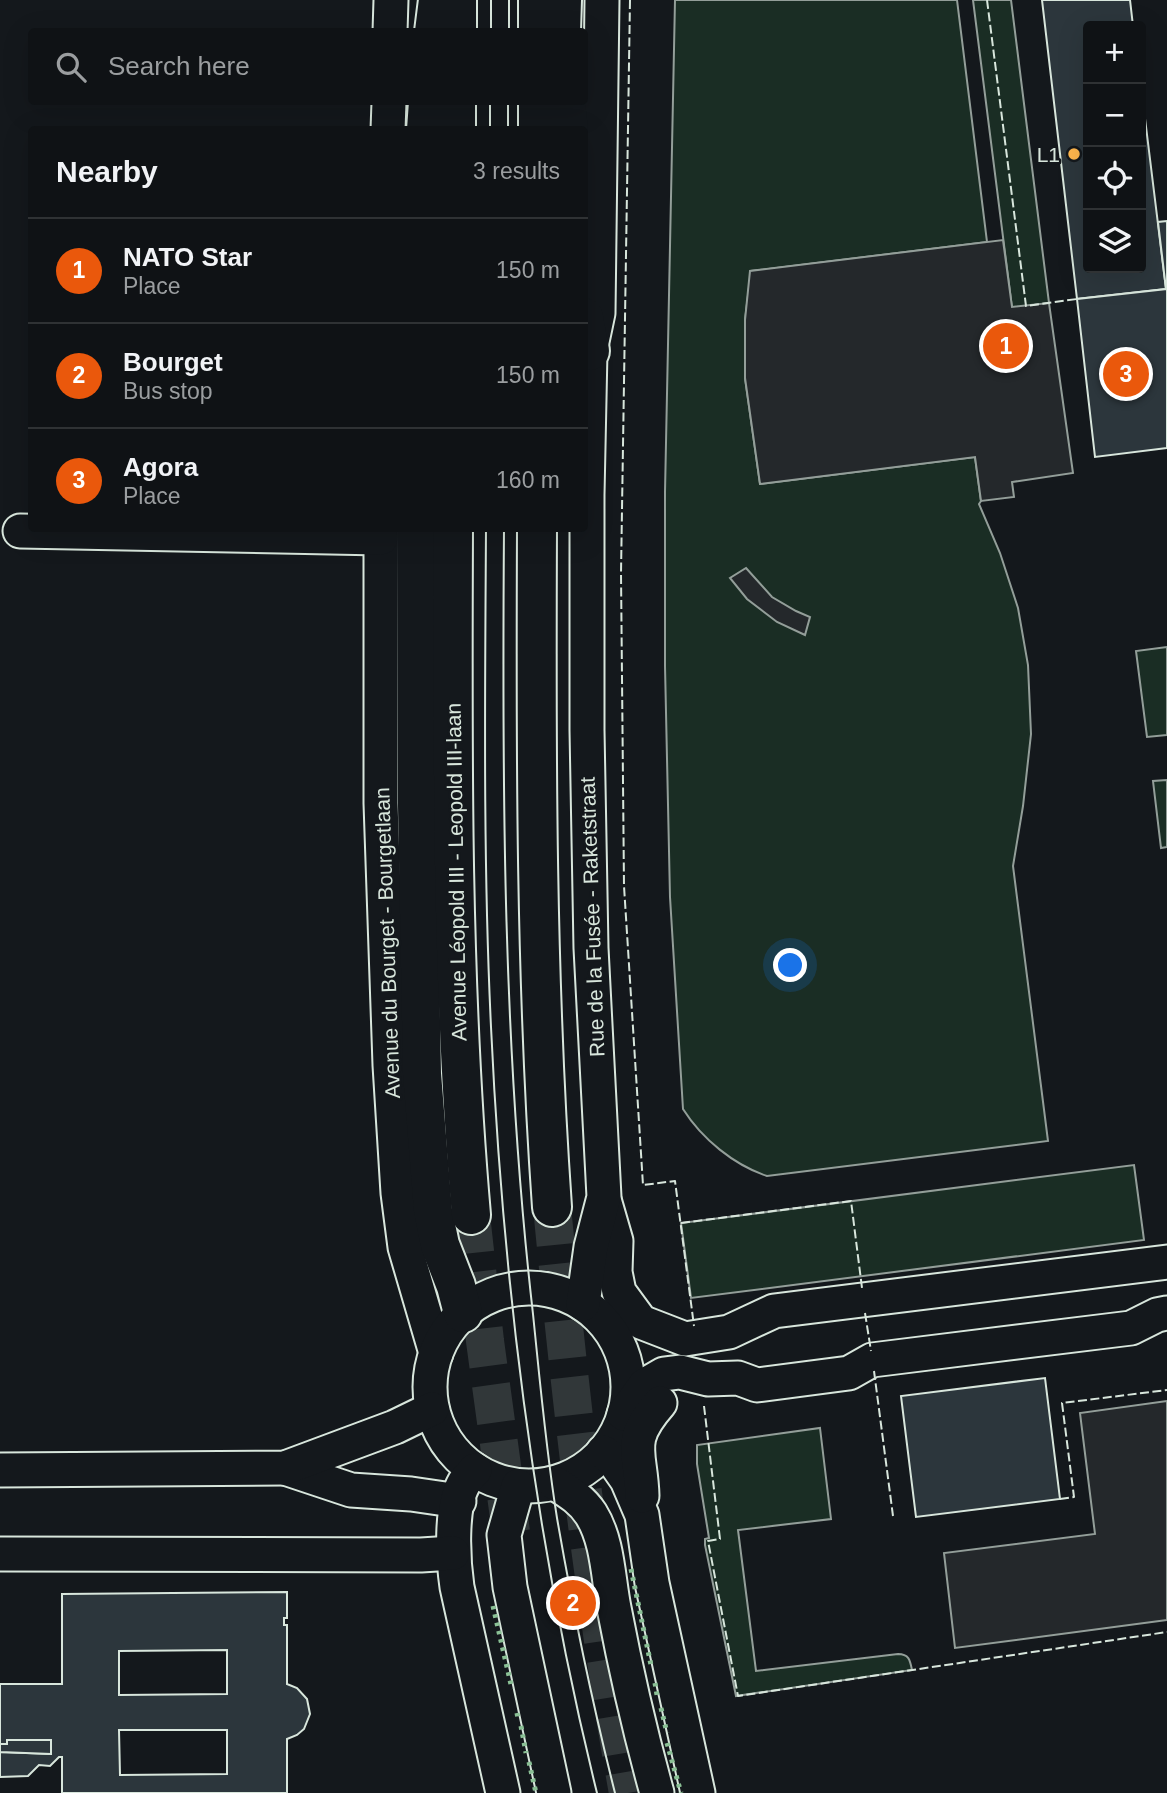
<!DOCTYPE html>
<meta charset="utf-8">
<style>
body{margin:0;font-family:Arial,sans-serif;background:#181b1e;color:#f1f3f6}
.controls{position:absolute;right:21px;top:21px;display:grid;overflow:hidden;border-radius:7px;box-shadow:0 7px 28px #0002}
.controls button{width:63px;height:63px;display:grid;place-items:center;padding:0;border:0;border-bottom:2px solid #2f3234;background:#0f1215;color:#f1f3f6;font:35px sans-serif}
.you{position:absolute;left:791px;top:966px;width:24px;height:24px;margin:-18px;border:5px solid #fff;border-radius:50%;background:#1a73e8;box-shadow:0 0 0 10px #1a73e833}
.badge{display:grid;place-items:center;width:46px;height:46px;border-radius:50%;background:#ea580c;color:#fff;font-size:23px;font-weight:700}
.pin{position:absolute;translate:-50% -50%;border:4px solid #fff;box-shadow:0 2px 7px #0006}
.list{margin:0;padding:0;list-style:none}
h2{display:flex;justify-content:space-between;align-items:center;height:91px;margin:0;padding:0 28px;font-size:30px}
h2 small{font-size:23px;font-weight:400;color:#9b9ea0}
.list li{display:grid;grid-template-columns:46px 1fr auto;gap:21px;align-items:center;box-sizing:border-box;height:105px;padding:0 28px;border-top:2px solid #2f3234}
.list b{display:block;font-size:26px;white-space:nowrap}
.list p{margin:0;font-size:23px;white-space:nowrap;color:#9b9ea0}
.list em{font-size:23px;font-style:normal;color:#9b9ea0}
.icon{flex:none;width:38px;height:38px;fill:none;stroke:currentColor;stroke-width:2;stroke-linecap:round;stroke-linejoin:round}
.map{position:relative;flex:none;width:1167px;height:1793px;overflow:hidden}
.search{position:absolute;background:#0f1215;box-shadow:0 7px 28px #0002;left:28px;top:28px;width:560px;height:77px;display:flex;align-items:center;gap:18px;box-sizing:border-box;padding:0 24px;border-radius:7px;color:#9b9ea0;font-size:26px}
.panel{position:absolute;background:#0f1215;box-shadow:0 7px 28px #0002;left:28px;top:126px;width:560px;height:406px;border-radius:7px}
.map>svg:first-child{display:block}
</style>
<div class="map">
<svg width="1167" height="1793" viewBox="0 0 1167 1793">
<rect width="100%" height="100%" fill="#14181c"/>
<g fill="#1a2d24" stroke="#939e99" stroke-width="2">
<path d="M 675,0 L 957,0 L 987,242 L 751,271 L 745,320 L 745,378 L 760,484 L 975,457 L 981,501 L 979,504 L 1000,553 L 1018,608 L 1028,665 L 1031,734 L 1023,806 L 1013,866 L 1048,1141 L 767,1176 C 734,1165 702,1139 683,1109 L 670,897 L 665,666 L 665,492 Z"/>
<path d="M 973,0 L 1011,0 L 1049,303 L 1012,308 Z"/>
<path d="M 1167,647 L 1167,735 L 1147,737 L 1136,651 Z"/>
<path d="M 1167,780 L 1167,847 L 1161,848 L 1153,781 Z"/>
<path d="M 1134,1165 L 1144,1240 L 691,1298 L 681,1223 Z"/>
<path d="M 820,1428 L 831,1519 L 738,1530 L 756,1671 L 898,1654 C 909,1654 910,1660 912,1670 L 736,1696 L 705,1545 L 705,1539 L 709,1538 L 697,1464 L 697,1445 Z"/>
</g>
<g fill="#24282b" stroke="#939e99" stroke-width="2">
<path d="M 1003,240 L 1012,307 L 1049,303 L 1073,473 L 1012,482 L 1014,497 L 981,501 L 975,457 L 760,484 L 745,378 L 745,320 L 750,271 Z"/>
<path d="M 746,568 L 772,597 L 796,611 L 810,617 L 805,635 L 777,622 L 747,599 L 730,578 Z"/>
<path d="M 1167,1401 L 1167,1620 L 955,1648 L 944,1553 L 1095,1534 L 1080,1413 Z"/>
</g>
<g fill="#2c363c" stroke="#d8e6dc" stroke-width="2" fill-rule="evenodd">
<path d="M 1042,0 L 1130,0 L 1133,26 L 1088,26 L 1088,268 L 1141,268 L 1141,86 L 1166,289 L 1077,299 Z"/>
<path d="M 1167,221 L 1167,448 L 1095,457 L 1077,299 L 1166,289 L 1158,222 Z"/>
<path d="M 1045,1378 L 1060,1499 L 916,1517 L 901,1396 Z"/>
<path d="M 287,1592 L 287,1618 L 284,1618 L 284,1625 L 287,1625 L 287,1684 L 297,1688 L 307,1699 L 310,1714 L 304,1729 L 297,1735 L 287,1739 L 287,1793 L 62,1793 L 62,1757 L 59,1757 L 50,1766 L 39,1765 L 28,1776 L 0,1777 L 0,1752 L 51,1754 L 51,1740 L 7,1740 L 7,1744 L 0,1744 L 0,1684 L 62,1684 L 62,1594 ZM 227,1650 L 227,1694 L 119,1695 L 119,1651 ZM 119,1730 L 227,1730 L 227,1774 L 120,1775 Z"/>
<path d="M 7,1740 L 51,1740 L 51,1754 L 0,1752 L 0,1744 L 7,1744 Z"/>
</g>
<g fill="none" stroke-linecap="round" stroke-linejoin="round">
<g stroke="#313739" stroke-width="38" stroke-dasharray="38 19" stroke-linecap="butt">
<path d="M 552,1207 C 571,1403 593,1599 628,1793"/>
<path d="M 471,1215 L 485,1341 L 511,1532"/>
</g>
<defs>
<g id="minor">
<path d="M 390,32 L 391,0"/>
<path d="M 388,130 L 389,102"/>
<path d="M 381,528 L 381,803 L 390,1065 L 398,1193 L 405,1247 L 436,1353"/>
<path d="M 20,531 L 381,538"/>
<path d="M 605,1203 L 616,1241 L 615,1272 L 619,1292 L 641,1322 L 685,1339 L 729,1332 L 774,1311 L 1167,1262"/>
<circle cx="529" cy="1387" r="99"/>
<path d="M 583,1304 L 591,1247 L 604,1197 L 591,948 L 587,730 L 587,495 L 590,351 L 598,313 L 602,0"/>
<path d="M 624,1414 L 645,1385 L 664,1374 L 680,1372 L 708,1379 L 738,1378 L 757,1385 L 849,1373 L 872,1360 L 1131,1328 L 1157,1315 L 1167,1313"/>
<path d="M 603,1452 L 613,1460 L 627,1480 L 642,1515 L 652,1583 L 698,1793"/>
<path d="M 285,1468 L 351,1490 L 411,1494 L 459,1501"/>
<path d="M 0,1470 L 285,1468 L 395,1427 L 432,1409"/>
<path d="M 475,1470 C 472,1474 467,1478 464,1483 C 450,1507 453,1559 457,1587 L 503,1793"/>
<path d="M 555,1483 C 569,1492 582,1500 591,1514 C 608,1541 608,1578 614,1608 C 626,1671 640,1732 657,1793"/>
<path d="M 518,1486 L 504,1535 L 510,1587 L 554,1793"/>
<path d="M 642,1496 C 641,1451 625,1443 660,1403"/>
<path d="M 0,1554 L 421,1555 L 453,1553"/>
</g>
<g id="major">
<path d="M 434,32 L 438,0"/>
<path d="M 561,32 L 562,0"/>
<path d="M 566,102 L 569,130"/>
<path d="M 426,130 L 428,102"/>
<path d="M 584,317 L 590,351"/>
<path d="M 416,528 L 417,806 L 422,1074 L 433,1211 L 440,1245 L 456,1286 L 463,1313"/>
</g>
<g id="highway">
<path d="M 457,32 L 457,0"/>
<path d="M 538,32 L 538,0"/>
<path d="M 456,130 L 456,102"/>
<path d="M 538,130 L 538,102"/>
<path d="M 453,528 C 452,758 451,987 471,1215"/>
<path d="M 537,528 C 536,755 536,981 552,1207"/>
</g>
</defs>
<use href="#minor" stroke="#d8e6dc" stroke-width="37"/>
<use href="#major" stroke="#d8e6dc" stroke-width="42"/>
<use href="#highway" stroke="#d8e6dc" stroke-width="42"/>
<use href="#minor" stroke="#14181c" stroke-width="33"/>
<use href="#major" stroke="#14181c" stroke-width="38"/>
<use href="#highway" stroke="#14181c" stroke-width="38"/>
<g stroke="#d8e6dc" stroke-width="2">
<path d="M 491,32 L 491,0"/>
<path d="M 509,32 L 509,0"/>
<path d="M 490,130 L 490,102"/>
<path d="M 508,130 L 508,102"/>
<path d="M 486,528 C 485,695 483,861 491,1027 C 503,1285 535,1543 597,1793"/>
<path d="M 504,528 C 502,791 503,1053 533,1314 C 540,1382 546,1450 557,1518 C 573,1610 592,1702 615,1793"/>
</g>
<g stroke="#8ac095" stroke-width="5" stroke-dasharray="3.5 5" stroke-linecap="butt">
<path d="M 631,1569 L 651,1665"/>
<path d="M 493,1606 L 512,1689"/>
<path d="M 655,1683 L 657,1695"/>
<path d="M 661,1708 L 667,1733"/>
<path d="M 517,1713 L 518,1719"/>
<path d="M 521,1726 L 526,1753"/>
<path d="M 667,1743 L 681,1793"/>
<path d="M 529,1762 L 536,1793"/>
</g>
<g stroke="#d8e6dc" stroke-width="2" stroke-dasharray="9 3.5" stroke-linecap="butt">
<path d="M 630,0 L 621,573 L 624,886 L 643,1185 L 675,1181 L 694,1326"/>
<path d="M 987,0 L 1026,306 L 1077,299"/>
<path d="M 681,1223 L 851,1201 L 862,1288"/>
<path d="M 865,1313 L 871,1351"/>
<path d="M 874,1371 L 893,1516"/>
<path d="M 704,1406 L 720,1539 L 708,1541 L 738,1696 L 1167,1632"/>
<path d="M 1060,1499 L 1074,1497 L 1062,1403 L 1167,1390"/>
</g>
</g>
<circle fill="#ffb74d" stroke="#14181c" stroke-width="2.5" cx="1074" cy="154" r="7"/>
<g text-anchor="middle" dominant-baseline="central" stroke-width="5" stroke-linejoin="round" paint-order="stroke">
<g font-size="21" fill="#d8e6dc" stroke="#14181c" text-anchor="end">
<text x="1060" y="154">L1</text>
</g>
<g font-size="21" fill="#d8e6dc" stroke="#14181c">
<text transform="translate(456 872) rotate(-91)">Avenue Léopold III - Leopold III-laan</text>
<text transform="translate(592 917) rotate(-92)">Rue de la Fusée - Raketstraat</text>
<text transform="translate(387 943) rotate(-92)">Avenue du Bourget - Bourgetlaan</text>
</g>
</g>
</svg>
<div class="controls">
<button>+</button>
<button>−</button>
<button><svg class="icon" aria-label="locate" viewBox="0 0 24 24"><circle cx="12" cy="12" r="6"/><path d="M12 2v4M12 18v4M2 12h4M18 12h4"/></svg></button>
<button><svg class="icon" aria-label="layers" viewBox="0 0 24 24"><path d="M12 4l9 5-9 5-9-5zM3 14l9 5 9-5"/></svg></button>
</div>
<div class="you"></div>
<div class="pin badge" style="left:1006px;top:346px">1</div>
<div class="pin badge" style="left:573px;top:1603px">2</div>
<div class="pin badge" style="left:1126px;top:374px">3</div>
<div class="search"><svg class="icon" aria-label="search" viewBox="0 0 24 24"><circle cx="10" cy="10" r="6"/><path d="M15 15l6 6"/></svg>Search here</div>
<section class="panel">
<h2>Nearby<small>3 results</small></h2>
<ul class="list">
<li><span class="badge">1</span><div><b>NATO Star</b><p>Place</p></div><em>150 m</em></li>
<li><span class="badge">2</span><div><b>Bourget</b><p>Bus stop</p></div><em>150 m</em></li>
<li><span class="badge">3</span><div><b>Agora</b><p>Place</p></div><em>160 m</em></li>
</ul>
</section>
</div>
